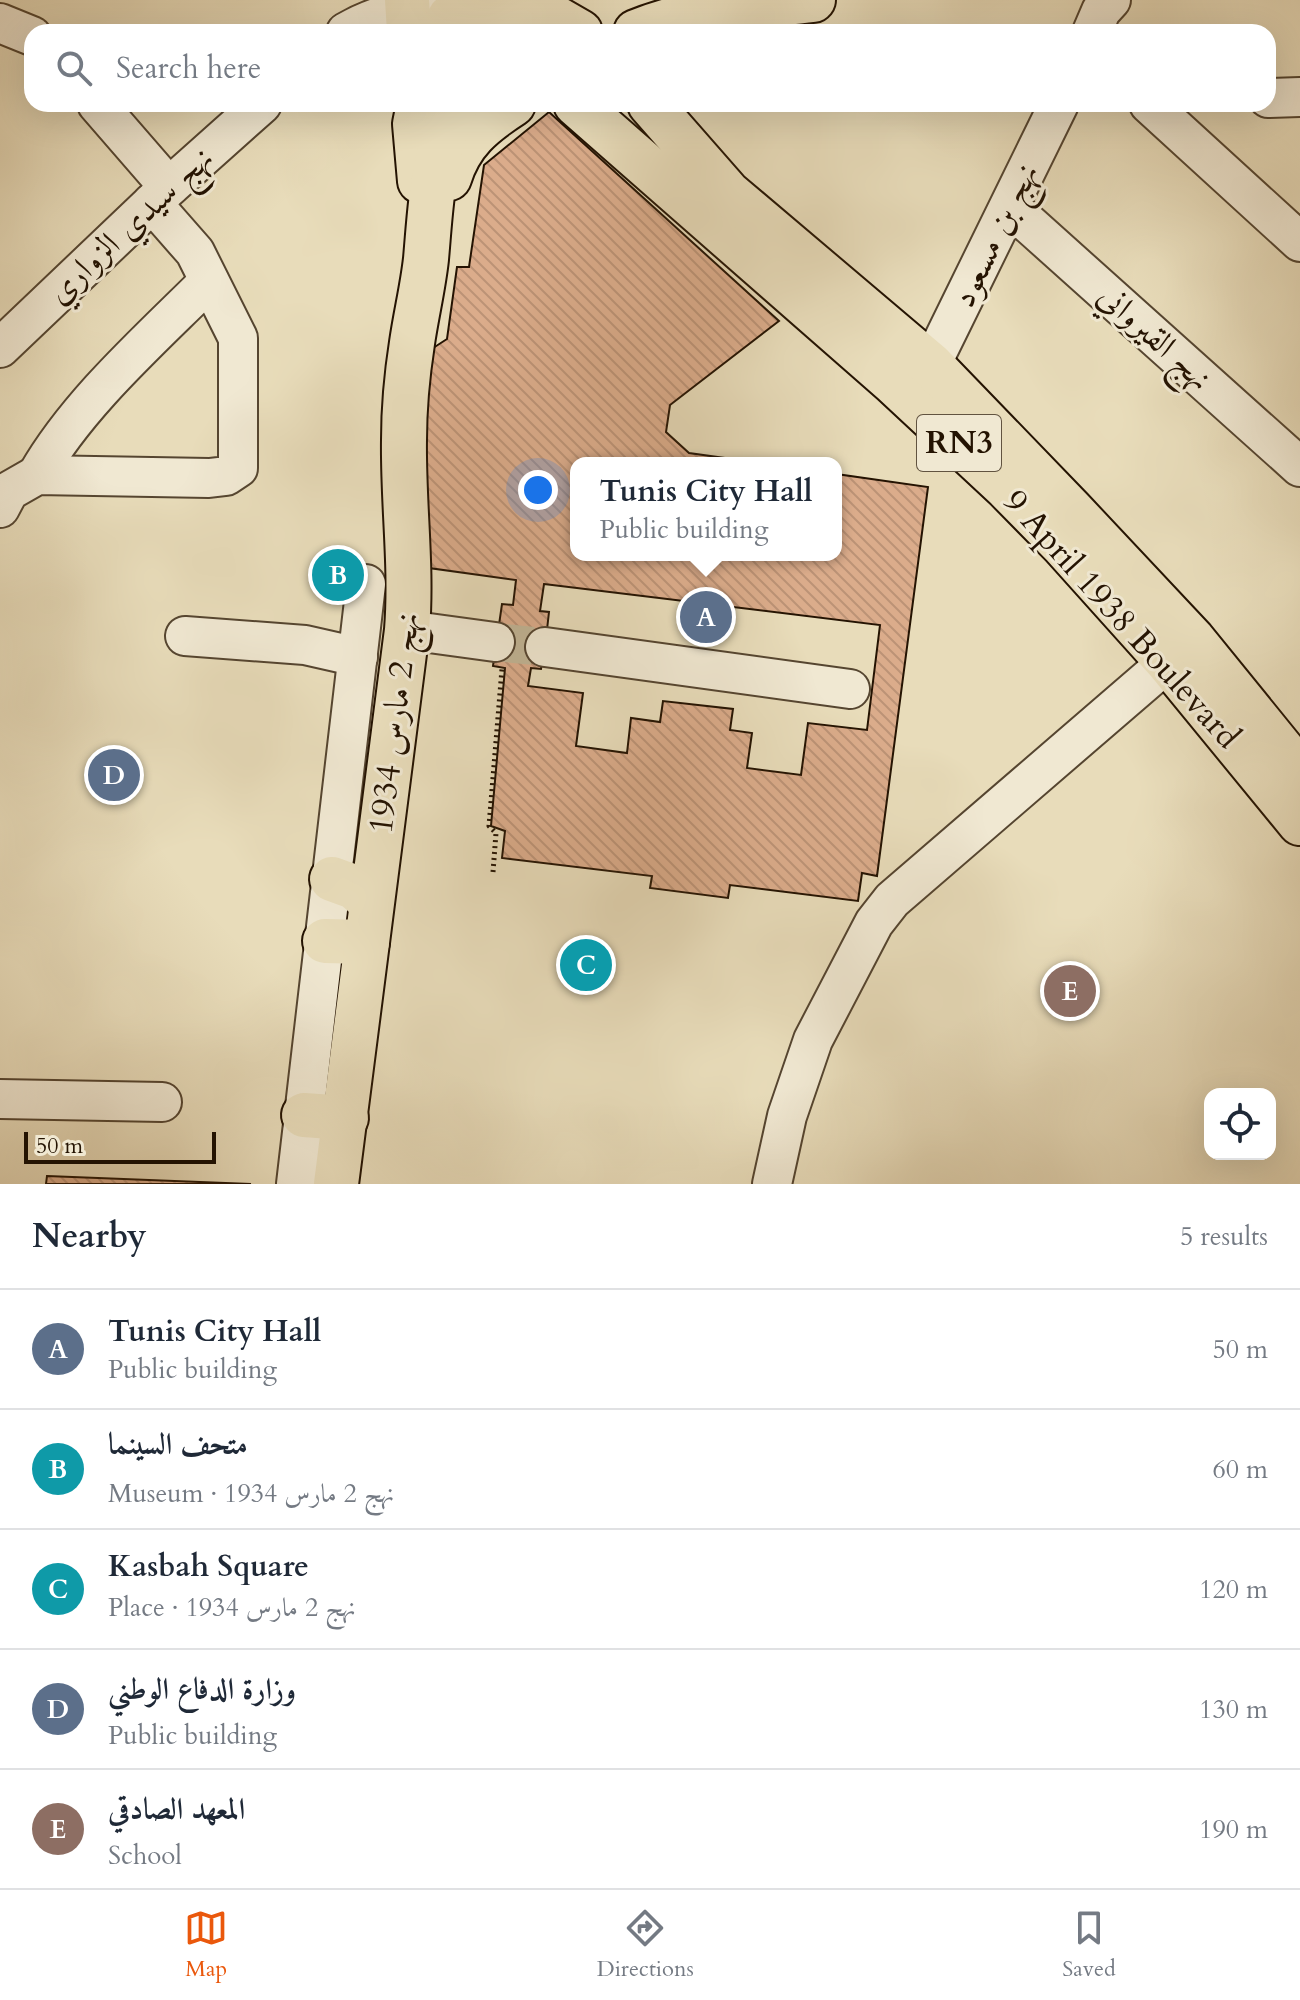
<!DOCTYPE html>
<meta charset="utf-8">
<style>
body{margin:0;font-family:Cardo,Amiri,serif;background:#f2f2f3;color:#1f2937}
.controls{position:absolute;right:24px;bottom:24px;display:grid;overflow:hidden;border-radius:16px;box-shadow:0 8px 32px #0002}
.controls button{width:72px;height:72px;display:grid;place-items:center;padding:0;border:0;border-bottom:2px solid #e0e1e3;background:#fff;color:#1f2937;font:40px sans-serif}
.scale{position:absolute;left:24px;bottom:20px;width:192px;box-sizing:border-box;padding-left:8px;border:4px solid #241302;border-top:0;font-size:22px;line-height:28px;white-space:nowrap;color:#241302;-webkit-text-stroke:6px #f0e8d2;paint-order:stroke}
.you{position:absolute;left:538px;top:490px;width:28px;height:28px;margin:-20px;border:6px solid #fff;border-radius:50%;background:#1a73e8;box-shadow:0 0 0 12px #1a73e833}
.badge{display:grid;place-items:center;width:52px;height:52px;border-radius:50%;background:#ea580c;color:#fff;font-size:26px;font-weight:700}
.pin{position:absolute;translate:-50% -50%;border:4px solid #fff;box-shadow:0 2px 8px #0006}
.popup{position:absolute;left:570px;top:457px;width:272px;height:104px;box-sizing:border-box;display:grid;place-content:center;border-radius:16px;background:#fff;filter:drop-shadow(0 2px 6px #0005);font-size:26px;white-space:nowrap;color:#747a83}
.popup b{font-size:30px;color:#1f2937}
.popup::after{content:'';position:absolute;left:50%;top:100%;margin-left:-16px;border:16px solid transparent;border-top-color:#fff}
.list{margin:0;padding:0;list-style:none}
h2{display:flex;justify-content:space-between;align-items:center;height:104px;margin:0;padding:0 32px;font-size:34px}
h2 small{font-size:26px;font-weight:400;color:#747a83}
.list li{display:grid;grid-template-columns:52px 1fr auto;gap:24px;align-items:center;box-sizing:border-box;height:120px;padding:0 32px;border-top:2px solid #e0e1e3}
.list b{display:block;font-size:30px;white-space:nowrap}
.list p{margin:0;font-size:26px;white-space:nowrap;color:#747a83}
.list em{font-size:26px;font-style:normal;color:#747a83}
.icon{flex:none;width:44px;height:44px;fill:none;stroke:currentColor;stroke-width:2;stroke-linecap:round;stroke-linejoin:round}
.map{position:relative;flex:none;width:1300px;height:1184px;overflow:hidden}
.search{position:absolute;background:#fff;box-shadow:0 8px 32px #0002;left:24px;right:24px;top:24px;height:88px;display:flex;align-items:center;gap:20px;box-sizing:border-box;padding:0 28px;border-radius:24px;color:#747a83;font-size:30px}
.sheet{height:704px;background:#fff}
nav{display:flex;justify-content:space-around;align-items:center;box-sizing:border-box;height:112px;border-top:2px solid #e0e1e3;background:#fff;font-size:22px;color:#747a83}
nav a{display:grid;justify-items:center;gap:4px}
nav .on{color:#ea580c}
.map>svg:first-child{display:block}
</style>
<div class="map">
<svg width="1300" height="1184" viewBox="0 0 1300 1184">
<defs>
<pattern id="building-back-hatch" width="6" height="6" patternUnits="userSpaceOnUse" patternTransform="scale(2)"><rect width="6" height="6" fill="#dbac8b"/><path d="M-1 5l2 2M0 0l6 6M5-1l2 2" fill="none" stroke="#bc9376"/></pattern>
</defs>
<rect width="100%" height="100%" fill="#e8dcba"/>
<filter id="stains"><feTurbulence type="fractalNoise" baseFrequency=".0025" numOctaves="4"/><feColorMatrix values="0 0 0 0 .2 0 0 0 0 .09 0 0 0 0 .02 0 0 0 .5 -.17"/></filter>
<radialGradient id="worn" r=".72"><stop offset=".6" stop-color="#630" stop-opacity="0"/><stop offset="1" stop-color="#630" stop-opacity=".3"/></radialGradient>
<g fill="url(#building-back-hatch)" stroke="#241302" stroke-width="2" fill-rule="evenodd">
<path d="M 549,112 L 779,321 L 670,405 L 666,432 L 689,453 L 761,463 L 576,463 L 576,555 L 836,555 L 836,474 L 928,487 L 877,876 L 862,873 L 858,901 L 730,885 L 728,898 L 650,888 L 652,876 L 502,858 L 505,831 L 491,826 L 505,668 L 493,666 L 502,604 L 513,605 L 516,580 L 422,567 L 416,477 L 430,350 L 447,339 L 457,267 L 469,267 L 484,165 ZM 544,584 L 880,625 L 867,730 L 808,723 L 801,775 L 747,768 L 752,733 L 730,730 L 733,709 L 663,701 L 660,722 L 631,718 L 627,753 L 576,746 L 583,693 L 528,686 L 531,668 L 541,669 L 545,647 L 549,612 L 540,611 Z"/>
<path d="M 47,1176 L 251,1184 L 46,1184 Z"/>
</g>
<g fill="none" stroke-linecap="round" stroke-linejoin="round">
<path stroke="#c1b495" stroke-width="38" stroke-dasharray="38 19" stroke-linecap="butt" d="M 495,642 L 545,647"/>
<defs>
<g id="minor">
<path d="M 0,23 L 32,36"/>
<path d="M 346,32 C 387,8 420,8 466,5"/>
<path d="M 1092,32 L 1101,11 L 1111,0"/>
<path d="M 1268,98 L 1300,97"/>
<path d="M 97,104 L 169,187"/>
<path d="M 1149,104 L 1300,242"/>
<path d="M 1010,207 L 1300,467"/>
<path d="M 0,348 L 169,187 L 262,104"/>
<path d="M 931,365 L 1059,104"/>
<path d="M 37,475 C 78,403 151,339 209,281"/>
<path d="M 0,508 L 9,491 L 37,475 L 209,478 L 226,476 L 238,468 L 238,338 L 195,252 L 152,203"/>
<path d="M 407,630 L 495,642"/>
<path d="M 185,636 L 305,645 L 358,657"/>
<path d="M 545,647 L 850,689"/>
<path d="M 0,1099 L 162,1102"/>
<path d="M 296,1184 L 366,584"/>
<path d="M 772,1184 L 787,1116 L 813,1040 L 874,923 L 892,900 L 1190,643"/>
</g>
<g id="major">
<path d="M 407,0 L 409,32"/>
<path d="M 524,0 L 580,32"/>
<path d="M 441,32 L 450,17 L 466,5 L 489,13 L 521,32"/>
<path d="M 636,32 C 691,9 754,7 813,0"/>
<path d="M 419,104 L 415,124 L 420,181"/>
<path d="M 576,104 L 892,381 L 1007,488 L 1063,545 L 1168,662 L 1300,823"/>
<path d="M 650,104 L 728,193 L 931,365 L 1071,510 L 1193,640 L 1300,772"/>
<path d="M 449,178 C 460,142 482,124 513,104"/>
<path d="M 332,879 L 354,887 L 371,902"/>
<path d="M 325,941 L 367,942"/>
<path d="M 304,1115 L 346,1118"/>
<path d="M 336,1184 L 407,630 C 412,566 403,504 404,440 C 404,408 407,375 412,343 C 416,315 423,287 426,259 C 431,202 432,157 456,104"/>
</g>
</defs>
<use href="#minor" stroke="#554530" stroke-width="42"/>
<use href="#major" stroke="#241302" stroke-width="48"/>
<path stroke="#241302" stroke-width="5" stroke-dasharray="2 4" stroke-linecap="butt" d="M 493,872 L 496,833 L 489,826 L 502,669"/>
<use href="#minor" stroke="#f0e8d2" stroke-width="38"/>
<use href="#major" stroke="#e8dcba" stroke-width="44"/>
</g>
<g text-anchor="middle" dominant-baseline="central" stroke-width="6" stroke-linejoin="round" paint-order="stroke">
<rect fill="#f0e8d2" stroke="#615340" stroke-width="2" x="917" y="415" width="84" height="56" rx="6"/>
<g font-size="32" font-weight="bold" fill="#241302">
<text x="959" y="443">RN3</text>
</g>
<g font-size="34" fill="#241302" stroke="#f0e8d2">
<text transform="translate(130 225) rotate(-43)">نهج سيدي الزواري</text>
<text transform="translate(995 235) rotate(-64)">نهج بن مسعود</text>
<text transform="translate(1155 337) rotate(42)">نهج القيرواني</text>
<text transform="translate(1122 619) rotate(48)">9 April 1938 Boulevard</text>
<text transform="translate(394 723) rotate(-83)">نهج 2 مارس 1934</text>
</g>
</g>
<rect width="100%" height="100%" filter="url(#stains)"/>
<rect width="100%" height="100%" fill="url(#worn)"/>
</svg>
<div class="controls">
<button><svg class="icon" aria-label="locate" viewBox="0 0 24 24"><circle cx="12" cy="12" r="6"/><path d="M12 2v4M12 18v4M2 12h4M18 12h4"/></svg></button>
</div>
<div class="scale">50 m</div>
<div class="you"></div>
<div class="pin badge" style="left:706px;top:617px;background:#5c6f8a">A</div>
<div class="popup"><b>Tunis City Hall</b>Public building</div>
<div class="pin badge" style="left:338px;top:575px;background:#0f9aa8">B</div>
<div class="pin badge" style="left:586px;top:965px;background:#0f9aa8">C</div>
<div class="pin badge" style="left:114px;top:775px;background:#5c6f8a">D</div>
<div class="pin badge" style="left:1070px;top:991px;background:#8d6e63">E</div>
<div class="search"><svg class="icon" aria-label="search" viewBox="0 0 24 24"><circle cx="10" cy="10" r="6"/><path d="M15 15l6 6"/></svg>Search here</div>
</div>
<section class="sheet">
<h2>Nearby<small>5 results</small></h2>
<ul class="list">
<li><span class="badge" style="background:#5c6f8a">A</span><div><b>Tunis City Hall</b><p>Public building</p></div><em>50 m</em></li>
<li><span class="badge" style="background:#0f9aa8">B</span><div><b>متحف السينما</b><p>Museum · نهج 2 مارس 1934</p></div><em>60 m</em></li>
<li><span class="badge" style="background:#0f9aa8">C</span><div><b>Kasbah Square</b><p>Place · نهج 2 مارس 1934</p></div><em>120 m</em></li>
<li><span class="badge" style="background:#5c6f8a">D</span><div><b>وزارة الدفاع الوطني</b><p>Public building</p></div><em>130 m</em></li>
<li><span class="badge" style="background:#8d6e63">E</span><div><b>المعهد الصادقي</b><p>School</p></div><em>190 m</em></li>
</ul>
</section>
<nav>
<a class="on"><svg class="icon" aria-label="map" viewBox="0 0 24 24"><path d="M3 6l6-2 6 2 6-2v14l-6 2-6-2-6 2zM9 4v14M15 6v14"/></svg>Map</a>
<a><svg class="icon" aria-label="directions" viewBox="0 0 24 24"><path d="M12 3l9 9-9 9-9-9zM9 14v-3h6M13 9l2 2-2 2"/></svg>Directions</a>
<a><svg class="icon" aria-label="saved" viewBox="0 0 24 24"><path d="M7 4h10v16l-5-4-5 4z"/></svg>Saved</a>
</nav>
